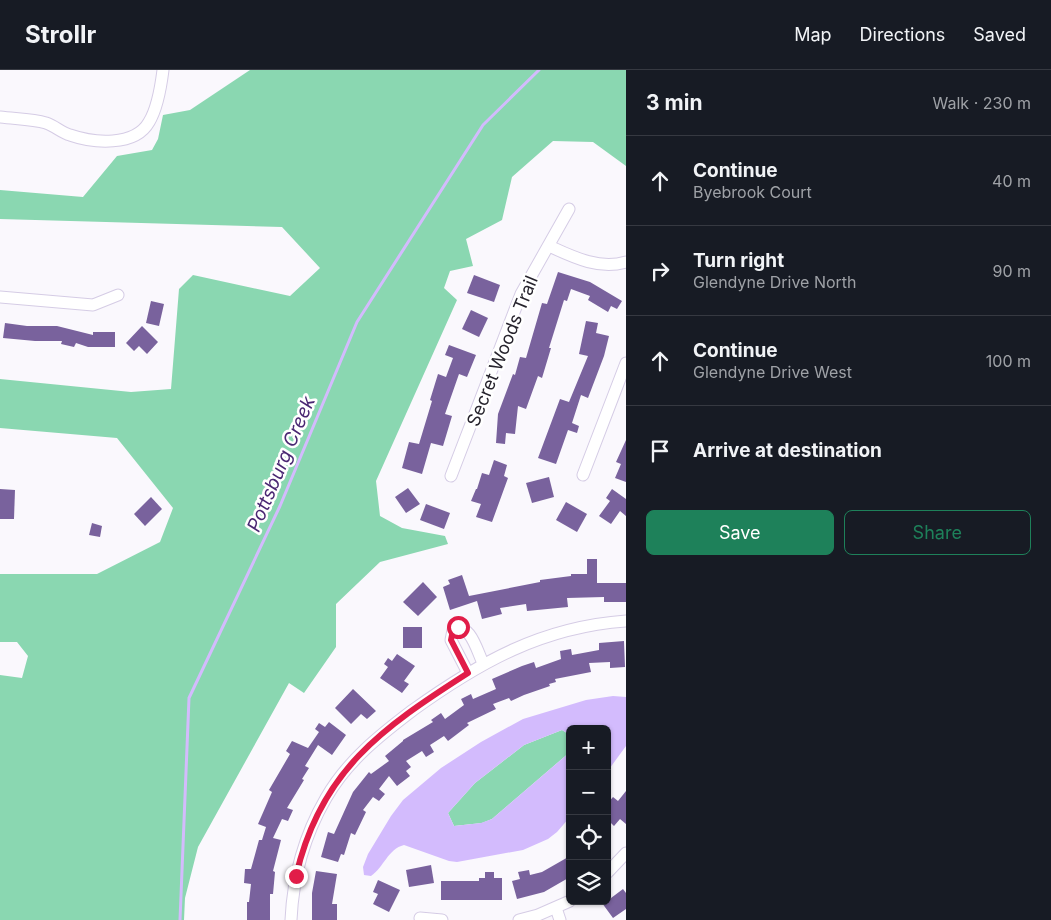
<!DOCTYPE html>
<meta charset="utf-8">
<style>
body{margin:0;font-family:Inter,sans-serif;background:#242831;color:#f1f3f6}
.controls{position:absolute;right:15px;bottom:15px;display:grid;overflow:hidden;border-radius:8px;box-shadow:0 1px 4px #0004}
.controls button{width:45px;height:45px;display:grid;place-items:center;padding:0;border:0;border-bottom:1px solid #363941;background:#171b24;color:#f1f3f6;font:25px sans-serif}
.stop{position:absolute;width:15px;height:15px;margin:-11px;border:4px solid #e11d48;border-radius:50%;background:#fff}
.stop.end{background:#e11d48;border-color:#fff;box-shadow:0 1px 5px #0008}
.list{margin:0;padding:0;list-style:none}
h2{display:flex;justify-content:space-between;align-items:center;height:65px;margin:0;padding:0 20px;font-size:21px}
h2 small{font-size:16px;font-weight:400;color:#9ea1a6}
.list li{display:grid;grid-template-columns:32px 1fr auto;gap:15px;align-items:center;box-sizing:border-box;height:90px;padding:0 20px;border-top:1px solid #363941}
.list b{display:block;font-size:19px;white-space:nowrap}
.list p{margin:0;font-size:16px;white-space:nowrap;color:#9ea1a6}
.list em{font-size:16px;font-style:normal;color:#9ea1a6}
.actions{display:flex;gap:10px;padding:15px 20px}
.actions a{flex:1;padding:11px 0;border:1px solid #1e815a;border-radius:8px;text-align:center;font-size:18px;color:#1e815a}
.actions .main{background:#1e815a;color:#fff}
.icon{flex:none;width:28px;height:28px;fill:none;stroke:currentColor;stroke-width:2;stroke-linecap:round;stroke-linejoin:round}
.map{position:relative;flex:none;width:626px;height:850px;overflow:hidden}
header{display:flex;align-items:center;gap:30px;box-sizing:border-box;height:70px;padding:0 25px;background:#171b24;border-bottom:1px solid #363941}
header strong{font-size:24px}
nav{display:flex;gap:28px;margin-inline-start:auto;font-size:18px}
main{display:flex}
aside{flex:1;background:#171b24}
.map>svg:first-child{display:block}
</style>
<header>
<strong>Strollr</strong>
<nav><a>Map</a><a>Directions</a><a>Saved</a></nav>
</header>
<main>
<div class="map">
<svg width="626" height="850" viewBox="0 0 626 850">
<rect width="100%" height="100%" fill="#faf8fd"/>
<g fill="#8ad7b1">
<path d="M 250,0 L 626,0 L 626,96 L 593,72 L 553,71 L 512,107 L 502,150 L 466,169 L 473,196 L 450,201 L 444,218 L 457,230 L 376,411 L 380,446 L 402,458 L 445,466 L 448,474 L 380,492 L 336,534 L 336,577 L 304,623 L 289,613 L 198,777 L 185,828 L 184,850 L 0,850 L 0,605 L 22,608 L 28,586 L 17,572 L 0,572 L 0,504 L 97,504 L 160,472 L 173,438 L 117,368 L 0,358 L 0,309 L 131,322 L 171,319 L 179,219 L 193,205 L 290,226 L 320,198 L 282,157 L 0,149 L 0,120 L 83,127 L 117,86 L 152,80 L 158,69 L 163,45 L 190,40 Z"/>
<path d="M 562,660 L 570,665 L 570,682 L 492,749 L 482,753 L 454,756 L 448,743 L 475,713 L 524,675 Z"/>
</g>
<path fill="#d3bbfd" d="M 613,626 L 626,627 L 626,676 L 607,702 L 607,659 L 570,659 L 570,665 L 562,660 L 524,675 L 475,713 L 448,743 L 454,756 L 481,753 L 492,749 L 570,682 L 570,747 L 557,762 L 548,769 L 523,780 L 457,792 L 449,791 L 404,775 C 388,779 384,797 371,806 L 364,805 L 363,797 L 368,784 L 391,746 L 403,730 L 441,698 L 481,672 L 523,649 L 586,630 Z"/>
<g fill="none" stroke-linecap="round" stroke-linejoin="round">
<path stroke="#d3bbfd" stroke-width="3" d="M 180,850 L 189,628 L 280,436 L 357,252 L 483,55 L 539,0"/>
</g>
<g fill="#79629d">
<path d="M 558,202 L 590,212 L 622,231 L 617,239 L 611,236 L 608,242 L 588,230 L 590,226 L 571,219 L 567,231 L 564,230 L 549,278 L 551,278 L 542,308 L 538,306 L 526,339 L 518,336 L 515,364 L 506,363 L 505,374 L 496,373 L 498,344 L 513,304 L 515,305 L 520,287 L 526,288 L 542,233 L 547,234 Z"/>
<path d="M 474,205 L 500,215 L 494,232 L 467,223 Z"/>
<path d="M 151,231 L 164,234 L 159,256 L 146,253 Z"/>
<path d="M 471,240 L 488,248 L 479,267 L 462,259 Z"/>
<path d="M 586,251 L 598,253 L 596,263 L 609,266 L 604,286 L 588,328 L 581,325 L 572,353 L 579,356 L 577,363 L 568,360 L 556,394 L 538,388 L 560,329 L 569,332 L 588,286 L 579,284 Z"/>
<path d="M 5,253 L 27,256 L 57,256 L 93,265 L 93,262 L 115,262 L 115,277 L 88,277 L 76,273 L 74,277 L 61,274 L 62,271 L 35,271 L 3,268 Z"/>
<path d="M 142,256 L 158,272 L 147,284 L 139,276 L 134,281 L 126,273 Z"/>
<path d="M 449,275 L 476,285 L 467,307 L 459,304 L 445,344 L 452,346 L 443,376 L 431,373 L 422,404 L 402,398 L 409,372 L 419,374 L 432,331 L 430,330 L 438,304 L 446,307 L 453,288 L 445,285 Z"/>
<path d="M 626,370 L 626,412 L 615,408 L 621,394 L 616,392 Z"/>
<path d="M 494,390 L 507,395 L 504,406 L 508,408 L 492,452 L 476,447 L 481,434 L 471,431 L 476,419 L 477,419 L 482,403 L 489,405 Z"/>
<path d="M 549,407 L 554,427 L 532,433 L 526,413 Z"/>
<path d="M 408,418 L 420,434 L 406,443 L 395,427 Z"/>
<path d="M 0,419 L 15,420 L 14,449 L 0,449 Z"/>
<path d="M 612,419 L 626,429 L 626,446 L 620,441 L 611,454 L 599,446 L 610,431 L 606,428 Z"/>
<path d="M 151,427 L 162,439 L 145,456 L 134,444 Z"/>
<path d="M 566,432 L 587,444 L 577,462 L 556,450 Z"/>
<path d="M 426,434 L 450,443 L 444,459 L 420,450 Z"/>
<path d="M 92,453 L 102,456 L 100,467 L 89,465 Z"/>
<path d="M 587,489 L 597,489 L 597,513 L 626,513 L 626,532 L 604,532 L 604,527 L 567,528 L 568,537 L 527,541 L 526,534 L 500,538 L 502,544 L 482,549 L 477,531 L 450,540 L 443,517 L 450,514 L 448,510 L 462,505 L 469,526 L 540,512 L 540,510 L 571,506 L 571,504 L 587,504 Z"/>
<path d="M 423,512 L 437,527 L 418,546 L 403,532 Z"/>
<rect x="403" y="557" width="19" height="21"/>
<path d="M 624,571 L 625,597 L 610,598 L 610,592 L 589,593 L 591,602 L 555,609 L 556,612 L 549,614 L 550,616 L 524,625 L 511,631 L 509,628 L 493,634 L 496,639 L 467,653 L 469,655 L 448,671 L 444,666 L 430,675 L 434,682 L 426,687 L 422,681 L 406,691 L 411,697 L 406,701 L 410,706 L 397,716 L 389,706 L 379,719 L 385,724 L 379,731 L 373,727 L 363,740 L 366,742 L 355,765 L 351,763 L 344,785 L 341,784 L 338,792 L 321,787 L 328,762 L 334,764 L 353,722 L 369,702 L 371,704 L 389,691 L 385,686 L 403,671 L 403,670 L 433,652 L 431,650 L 441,643 L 445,649 L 464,635 L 461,629 L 471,624 L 473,629 L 496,619 L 492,609 L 522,596 L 534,592 L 536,598 L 561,589 L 560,581 L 571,579 L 572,585 L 599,580 L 599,573 Z"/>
<path d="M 397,584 L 415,596 L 404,611 L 409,614 L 402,623 L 380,608 L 388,597 L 384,594 L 388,588 L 392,591 Z"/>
<path d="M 353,619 L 376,641 L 367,649 L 361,644 L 351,654 L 335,638 Z"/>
<path d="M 329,652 L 346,665 L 332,685 L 318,675 L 305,696 L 309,698 L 302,709 L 304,710 L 287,738 L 293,740 L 288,751 L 282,749 L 273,768 L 281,770 L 273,801 L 275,802 L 273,824 L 270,824 L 270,850 L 247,850 L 247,832 L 249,832 L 251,814 L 244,813 L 245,799 L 251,799 L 259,770 L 262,770 L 266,757 L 258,754 L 272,722 L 269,720 L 290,684 L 286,681 L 292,671 L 308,678 L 319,662 L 315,659 L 319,653 L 325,657 Z"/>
<path d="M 626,721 L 626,754 L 620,749 L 614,756 L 607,749 L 607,734 L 613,727 L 618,731 Z"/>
<path d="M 570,786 L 570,807 L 544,822 L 517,829 L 512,811 L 520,809 L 518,802 L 529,800 L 530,805 L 542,802 Z"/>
<path d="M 431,795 L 434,813 L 409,817 L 406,800 Z"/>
<path d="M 316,801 L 337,804 L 332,834 L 337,834 L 337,850 L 312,850 L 312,823 Z"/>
<path d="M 485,802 L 494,802 L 494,808 L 502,808 L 502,830 L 441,830 L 441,811 L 479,811 L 479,808 L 485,808 Z"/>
<path d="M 378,810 L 400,820 L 389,842 L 373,834 L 378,824 L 373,822 Z"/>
<path d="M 623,819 L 626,823 L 626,839 L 613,848 L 602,833 L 607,831 Z"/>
</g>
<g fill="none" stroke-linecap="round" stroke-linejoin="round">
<defs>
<g id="minor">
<path d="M 0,47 C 15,49 32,49 46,53 C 55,56 62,63 70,65 C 93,73 135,77 149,52 C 157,39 161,16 163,0"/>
<path d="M 549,176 C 573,187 599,200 626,192"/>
<path d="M 0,227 L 93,235 L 118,225"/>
<path d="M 583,405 L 626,293"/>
<path d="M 451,406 L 521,224 L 569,139"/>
<path d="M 468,603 L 451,570 L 453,560 C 470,551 477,581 483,593"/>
<path d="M 607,803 L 626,783"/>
<path d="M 556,838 L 560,850"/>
<path d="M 420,848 L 442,850"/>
<path d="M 291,850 C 293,806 304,766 326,728 C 347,691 380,665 413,640 C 480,592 542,557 626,551"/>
<path d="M 519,850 L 538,845 L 570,831"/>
</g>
</defs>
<use href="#minor" stroke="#d5cce5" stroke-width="13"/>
<use href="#minor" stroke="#fff" stroke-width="11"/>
</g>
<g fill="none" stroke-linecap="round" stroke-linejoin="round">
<path stroke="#e11d48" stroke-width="6" d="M 296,806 C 320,701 382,658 468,603 L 451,570 L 453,560 L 458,557"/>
</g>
<g text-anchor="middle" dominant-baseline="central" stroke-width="5" stroke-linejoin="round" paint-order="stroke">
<g font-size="18" fill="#27242d" stroke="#fff">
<text transform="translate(502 281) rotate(-68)">Secret Woods Trail</text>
</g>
<g font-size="19" font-style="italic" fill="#4a2873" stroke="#fff">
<text transform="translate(281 394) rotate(-67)">Pottsburg Creek</text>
</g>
</g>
</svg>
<div class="controls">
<button>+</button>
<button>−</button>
<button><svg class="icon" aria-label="locate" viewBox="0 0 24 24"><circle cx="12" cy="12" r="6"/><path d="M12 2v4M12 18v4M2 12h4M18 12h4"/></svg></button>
<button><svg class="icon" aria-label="layers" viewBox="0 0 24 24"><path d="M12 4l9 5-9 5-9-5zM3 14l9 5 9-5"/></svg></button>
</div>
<div class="stop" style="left:458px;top:557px"></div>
<div class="stop end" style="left:296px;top:806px"></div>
</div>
<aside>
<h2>3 min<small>Walk · 230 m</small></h2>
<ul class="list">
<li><svg class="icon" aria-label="ahead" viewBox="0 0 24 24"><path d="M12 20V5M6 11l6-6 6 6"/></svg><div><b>Continue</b><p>Byebrook Court</p></div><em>40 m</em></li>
<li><svg class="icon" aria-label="right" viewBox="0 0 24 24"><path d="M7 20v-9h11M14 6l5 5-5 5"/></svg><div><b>Turn right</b><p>Glendyne Drive North</p></div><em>90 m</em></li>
<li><svg class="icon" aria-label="ahead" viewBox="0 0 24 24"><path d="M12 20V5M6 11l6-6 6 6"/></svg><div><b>Continue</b><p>Glendyne Drive West</p></div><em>100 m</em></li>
<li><svg class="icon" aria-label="arrive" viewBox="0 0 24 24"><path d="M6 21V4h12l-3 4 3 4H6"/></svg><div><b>Arrive at destination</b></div></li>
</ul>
<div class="actions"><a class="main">Save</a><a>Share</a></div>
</aside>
</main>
